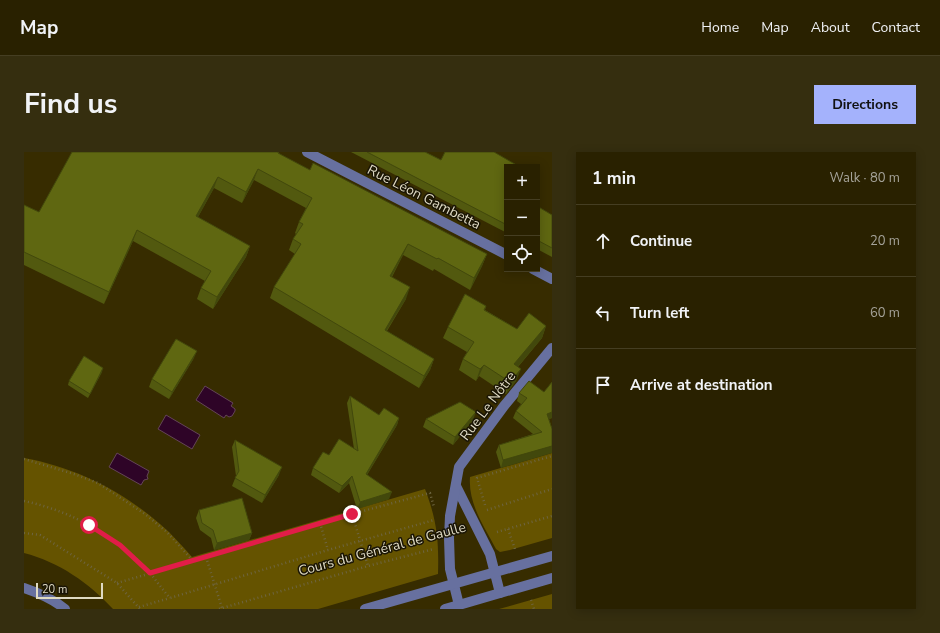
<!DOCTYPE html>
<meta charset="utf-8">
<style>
body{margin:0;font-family:"Nunito Sans",sans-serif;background:#352e0f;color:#f1f3f6}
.controls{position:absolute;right:12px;top:12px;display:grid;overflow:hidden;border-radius:0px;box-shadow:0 2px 10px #0003}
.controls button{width:36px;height:36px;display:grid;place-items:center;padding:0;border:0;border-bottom:1px solid #453e22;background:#292100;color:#f1f3f6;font:20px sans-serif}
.scale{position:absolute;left:12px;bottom:10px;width:67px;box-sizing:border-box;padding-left:4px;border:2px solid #dfdac3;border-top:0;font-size:11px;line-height:14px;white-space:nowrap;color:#dfdac3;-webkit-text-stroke:3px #1a1505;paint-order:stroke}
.stop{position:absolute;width:12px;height:12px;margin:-9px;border:3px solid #e11d48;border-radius:50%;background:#fff}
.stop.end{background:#e11d48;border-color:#fff;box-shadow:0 1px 4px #0008}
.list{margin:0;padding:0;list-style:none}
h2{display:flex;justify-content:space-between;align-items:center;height:52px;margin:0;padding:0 16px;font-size:17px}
h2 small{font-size:13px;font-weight:400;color:#a5a399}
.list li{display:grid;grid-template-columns:26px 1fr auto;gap:12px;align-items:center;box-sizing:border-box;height:72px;padding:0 16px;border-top:1px solid #453e22}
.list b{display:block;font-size:15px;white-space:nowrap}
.list em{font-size:13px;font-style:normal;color:#a5a399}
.icon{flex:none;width:22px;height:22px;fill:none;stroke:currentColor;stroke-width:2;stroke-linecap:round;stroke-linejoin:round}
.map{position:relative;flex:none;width:528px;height:457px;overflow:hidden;border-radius:0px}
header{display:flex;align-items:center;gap:24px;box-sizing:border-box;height:56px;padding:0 20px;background:#292100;border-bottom:1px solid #453e22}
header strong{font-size:19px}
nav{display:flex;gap:22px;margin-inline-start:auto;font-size:14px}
.intro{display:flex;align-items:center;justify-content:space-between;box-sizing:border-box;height:96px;padding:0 24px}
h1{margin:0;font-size:28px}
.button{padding:10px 18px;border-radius:0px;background:#a4b2fc;color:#111;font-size:14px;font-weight:700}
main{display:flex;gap:24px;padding:0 24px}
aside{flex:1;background:#292100;border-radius:0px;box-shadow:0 2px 10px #0003}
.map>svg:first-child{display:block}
</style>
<header>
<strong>Map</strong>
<nav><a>Home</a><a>Map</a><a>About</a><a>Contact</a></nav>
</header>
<div class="intro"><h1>Find us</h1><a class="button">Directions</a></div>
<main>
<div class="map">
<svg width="528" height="457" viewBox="0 0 528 457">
<rect width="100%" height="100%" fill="#372c00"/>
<g fill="#655300">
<path d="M 528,301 L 528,386 L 486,398 L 476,400 L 472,397 C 460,374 444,352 446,325 Z"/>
<path d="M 0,306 C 50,315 97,338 136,372 C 148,382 158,394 168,405 L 401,337 C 413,369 415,388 414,422 L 294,457 L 89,457 C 65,431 35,410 0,401 Z"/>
<path d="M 528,442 L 528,457 L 475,457 Z"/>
</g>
<g fill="#2e0427" stroke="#634456">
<path d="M 181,234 L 209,251 L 207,254 L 211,257 L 211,259 L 208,264 L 205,265 L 202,263 L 200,266 L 172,248 Z"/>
<path d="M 142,263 L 176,283 L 168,297 L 134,277 Z"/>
<path d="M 93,301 L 125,319 L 123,324 L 124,327 L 120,328 L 117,333 L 85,315 Z"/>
</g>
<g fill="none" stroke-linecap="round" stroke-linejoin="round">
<g stroke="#6e6540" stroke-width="2.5" stroke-dasharray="1 3" stroke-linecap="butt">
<path d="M 0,307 L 50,322 L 74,331 L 121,362 L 143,380 L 169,409 L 328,362 L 406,341 L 410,355"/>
<path d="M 0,349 C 48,359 94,385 127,422 C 133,430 139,438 146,446 L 304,398 L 410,368"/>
<path d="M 461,353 L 453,326 L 528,304"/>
<path d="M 463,358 L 528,337"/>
<path d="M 328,362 L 344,414"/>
<path d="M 296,371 L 304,398"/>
<path d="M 484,377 L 491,397"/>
<path d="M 473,380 L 528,364"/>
<path d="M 0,381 L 16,383 L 93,431 L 116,457"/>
<path d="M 182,405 L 198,456"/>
<path d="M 93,431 L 169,409"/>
<path d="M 507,448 L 510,457"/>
<path d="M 115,455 L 146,446"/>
<path d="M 195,457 L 344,414 L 410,397"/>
</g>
<g stroke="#67709f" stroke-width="10">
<path d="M 283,0 L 483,103"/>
<path d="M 509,117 L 528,127"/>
<path d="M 432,334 L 466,402 L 476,441"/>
<path d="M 0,436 C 15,441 29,447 41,457"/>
<path d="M 435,453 L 426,417 L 425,386 L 426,364 L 435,315 L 480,254 L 528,196"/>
<path d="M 341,457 L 528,404"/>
<path d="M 421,457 L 528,426"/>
</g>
</g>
<g fill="#52590f">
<path d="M 255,0 L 254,2 L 286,18 L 463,102 L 458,114 L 446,138 L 410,117 L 409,119 L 379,103 L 368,125 L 382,147 L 363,179 L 410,207 L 406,218 L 395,236 L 246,146 L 250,135 L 271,102 L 265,98 L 269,87 L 272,82 L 271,81 L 275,70 L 282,56 L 230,28 L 218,51 L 190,36 L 174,65 L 226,94 L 222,105 L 189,157 L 173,147 L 177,136 L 181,129 L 109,89 L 80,152 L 0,113 L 0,53 L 15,60 Z"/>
<path d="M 327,0 L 401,0 L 417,8 L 483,15 L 483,81 Z"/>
<path d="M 513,54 L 528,63 L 528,105 L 513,97 Z"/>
<path d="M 462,154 L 461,158 L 493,177 L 522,174 L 518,186 L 494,215 L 492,229 L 482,242 L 455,224 L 452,229 L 435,218 L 439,207 L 443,200 L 419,186 L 424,175 Z"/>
<path d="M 170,206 L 145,247 L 125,235 L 128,227 Z"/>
<path d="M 78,220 L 64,246 L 44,233 L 45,229 Z"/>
<path d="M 528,230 L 528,266 L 525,267 L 528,277 L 477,316 L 472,300 L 475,293 L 509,282 L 489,266 L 492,259 L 497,252 L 493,249 L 495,241 L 520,240 Z"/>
<path d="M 326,244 L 355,263 L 375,266 L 373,273 L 343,323 L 365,347 L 333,357 L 325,331 L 315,341 L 287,323 L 289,316 L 305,303 L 330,297 L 323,251 Z"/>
<path d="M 402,267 L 449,268 L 429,293 L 399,275 Z"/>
<path d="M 211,288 L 255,323 L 238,351 L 208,334 L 212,324 L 208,295 Z"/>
<path d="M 175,358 L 228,381 L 225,388 L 190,398 L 187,386 L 176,378 L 172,366 Z"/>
</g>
<g fill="#42480c">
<path d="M 234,17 L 230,28 L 218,51 L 222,40 Z"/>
<path d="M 194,25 L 190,36 L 168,76 L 172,64 Z"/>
<path d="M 113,78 L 109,89 L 80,152 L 85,140 Z"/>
<path d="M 384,92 L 379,103 L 362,135 L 366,124 Z"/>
<path d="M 226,94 L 222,105 L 189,157 L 193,145 Z"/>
<path d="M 463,102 L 458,114 L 446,138 L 450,126 Z"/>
<path d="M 386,135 L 382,147 L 356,189 L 361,178 Z"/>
<path d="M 522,174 L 518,186 L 486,224 L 490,212 Z"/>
<path d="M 173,199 L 170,206 L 145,247 L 148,240 Z"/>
<path d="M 410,207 L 406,218 L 395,236 L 400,224 Z"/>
<path d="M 460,213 L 455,224 L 452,229 L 456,217 Z"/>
<path d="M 79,216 L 78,220 L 64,246 Z"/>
<path d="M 497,217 L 492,229 L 482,242 L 486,230 Z"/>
<path d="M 452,260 L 449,268 L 429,293 L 431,285 Z"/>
<path d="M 528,260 L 528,266 L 520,269 L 523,262 Z"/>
<path d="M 375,266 L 373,273 L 339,329 L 342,322 Z"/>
<path d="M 528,294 L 528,301 L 477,316 L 479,308 Z"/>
<path d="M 258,315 L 255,323 L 238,351 L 241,343 Z"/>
<path d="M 328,324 L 325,331 L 315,341 L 318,334 Z"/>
<path d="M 368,340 L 365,347 L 333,357 L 336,350 Z"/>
<path d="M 228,381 L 225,388 L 190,398 L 193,391 Z"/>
</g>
<g fill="#5f6711" stroke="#42480c">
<path d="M 48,0 L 254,0 L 254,1 L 286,18 L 289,11 L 463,102 L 450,126 L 414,106 L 413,107 L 384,92 L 366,124 L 386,135 L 361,178 L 410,207 L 400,224 L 250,135 L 277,92 L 269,87 L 279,72 L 275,70 L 288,46 L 234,17 L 222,40 L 194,25 L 172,64 L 226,94 L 193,145 L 177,136 L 187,119 L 113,78 L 85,140 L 0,100 L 0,53 L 15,60 Z"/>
<path d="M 343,0 L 401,0 L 417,8 L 421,0 L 470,0 L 496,15 L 483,15 L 483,73 Z"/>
<path d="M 513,54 L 528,63 L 528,96 L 513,88 Z"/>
<path d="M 441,142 L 462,154 L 460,158 L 493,177 L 505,161 L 522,174 L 490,212 L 497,217 L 486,230 L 460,213 L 456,217 L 439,207 L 450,190 L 424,175 Z"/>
<path d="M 152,187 L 173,199 L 148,240 L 128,227 Z"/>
<path d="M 60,204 L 79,216 L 66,242 L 45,229 Z"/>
<path d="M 505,229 L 520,240 L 528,230 L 528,260 L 523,262 L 528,277 L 528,294 L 479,308 L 475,293 L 518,280 L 492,259 L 503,246 L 495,241 Z"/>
<path d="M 326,244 L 355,263 L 360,256 L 375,266 L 342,322 L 368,340 L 336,350 L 328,324 L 318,334 L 289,316 L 299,300 L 305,303 L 315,287 L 334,299 Z"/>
<path d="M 436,250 L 452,260 L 431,285 L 402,267 Z"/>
<path d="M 211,288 L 258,315 L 241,343 L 211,326 L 215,319 Z"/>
<path d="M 218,346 L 228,381 L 193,391 L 189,378 L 178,371 L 175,358 Z"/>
</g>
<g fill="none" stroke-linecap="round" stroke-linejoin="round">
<path stroke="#e11d48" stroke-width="5" d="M 65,373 L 96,393 L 126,421 L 328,362"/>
</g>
<g text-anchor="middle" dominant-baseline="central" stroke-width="3" stroke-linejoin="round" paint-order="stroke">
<g font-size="14" fill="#dfdac3" stroke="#1a1505">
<text transform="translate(400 45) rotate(27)">Rue Léon Gambetta</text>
<text transform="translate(464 254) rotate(-53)">Rue Le Nôtre</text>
<text transform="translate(358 397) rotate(-15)">Cours du Général de Gaulle</text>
</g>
</g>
</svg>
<div class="controls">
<button>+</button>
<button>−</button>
<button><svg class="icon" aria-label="locate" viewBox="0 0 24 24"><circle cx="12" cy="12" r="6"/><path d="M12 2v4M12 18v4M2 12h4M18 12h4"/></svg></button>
</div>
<div class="scale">20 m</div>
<div class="stop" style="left:65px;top:373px"></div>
<div class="stop end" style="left:328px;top:362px"></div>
</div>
<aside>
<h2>1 min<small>Walk · 80 m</small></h2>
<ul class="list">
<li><svg class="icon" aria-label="ahead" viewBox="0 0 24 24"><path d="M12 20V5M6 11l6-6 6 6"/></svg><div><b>Continue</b></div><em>20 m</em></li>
<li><svg class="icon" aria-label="left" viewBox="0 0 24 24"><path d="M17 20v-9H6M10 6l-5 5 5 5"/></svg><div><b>Turn left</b></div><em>60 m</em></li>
<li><svg class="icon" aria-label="arrive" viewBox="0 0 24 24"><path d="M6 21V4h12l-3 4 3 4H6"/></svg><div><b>Arrive at destination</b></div></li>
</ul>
</aside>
</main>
